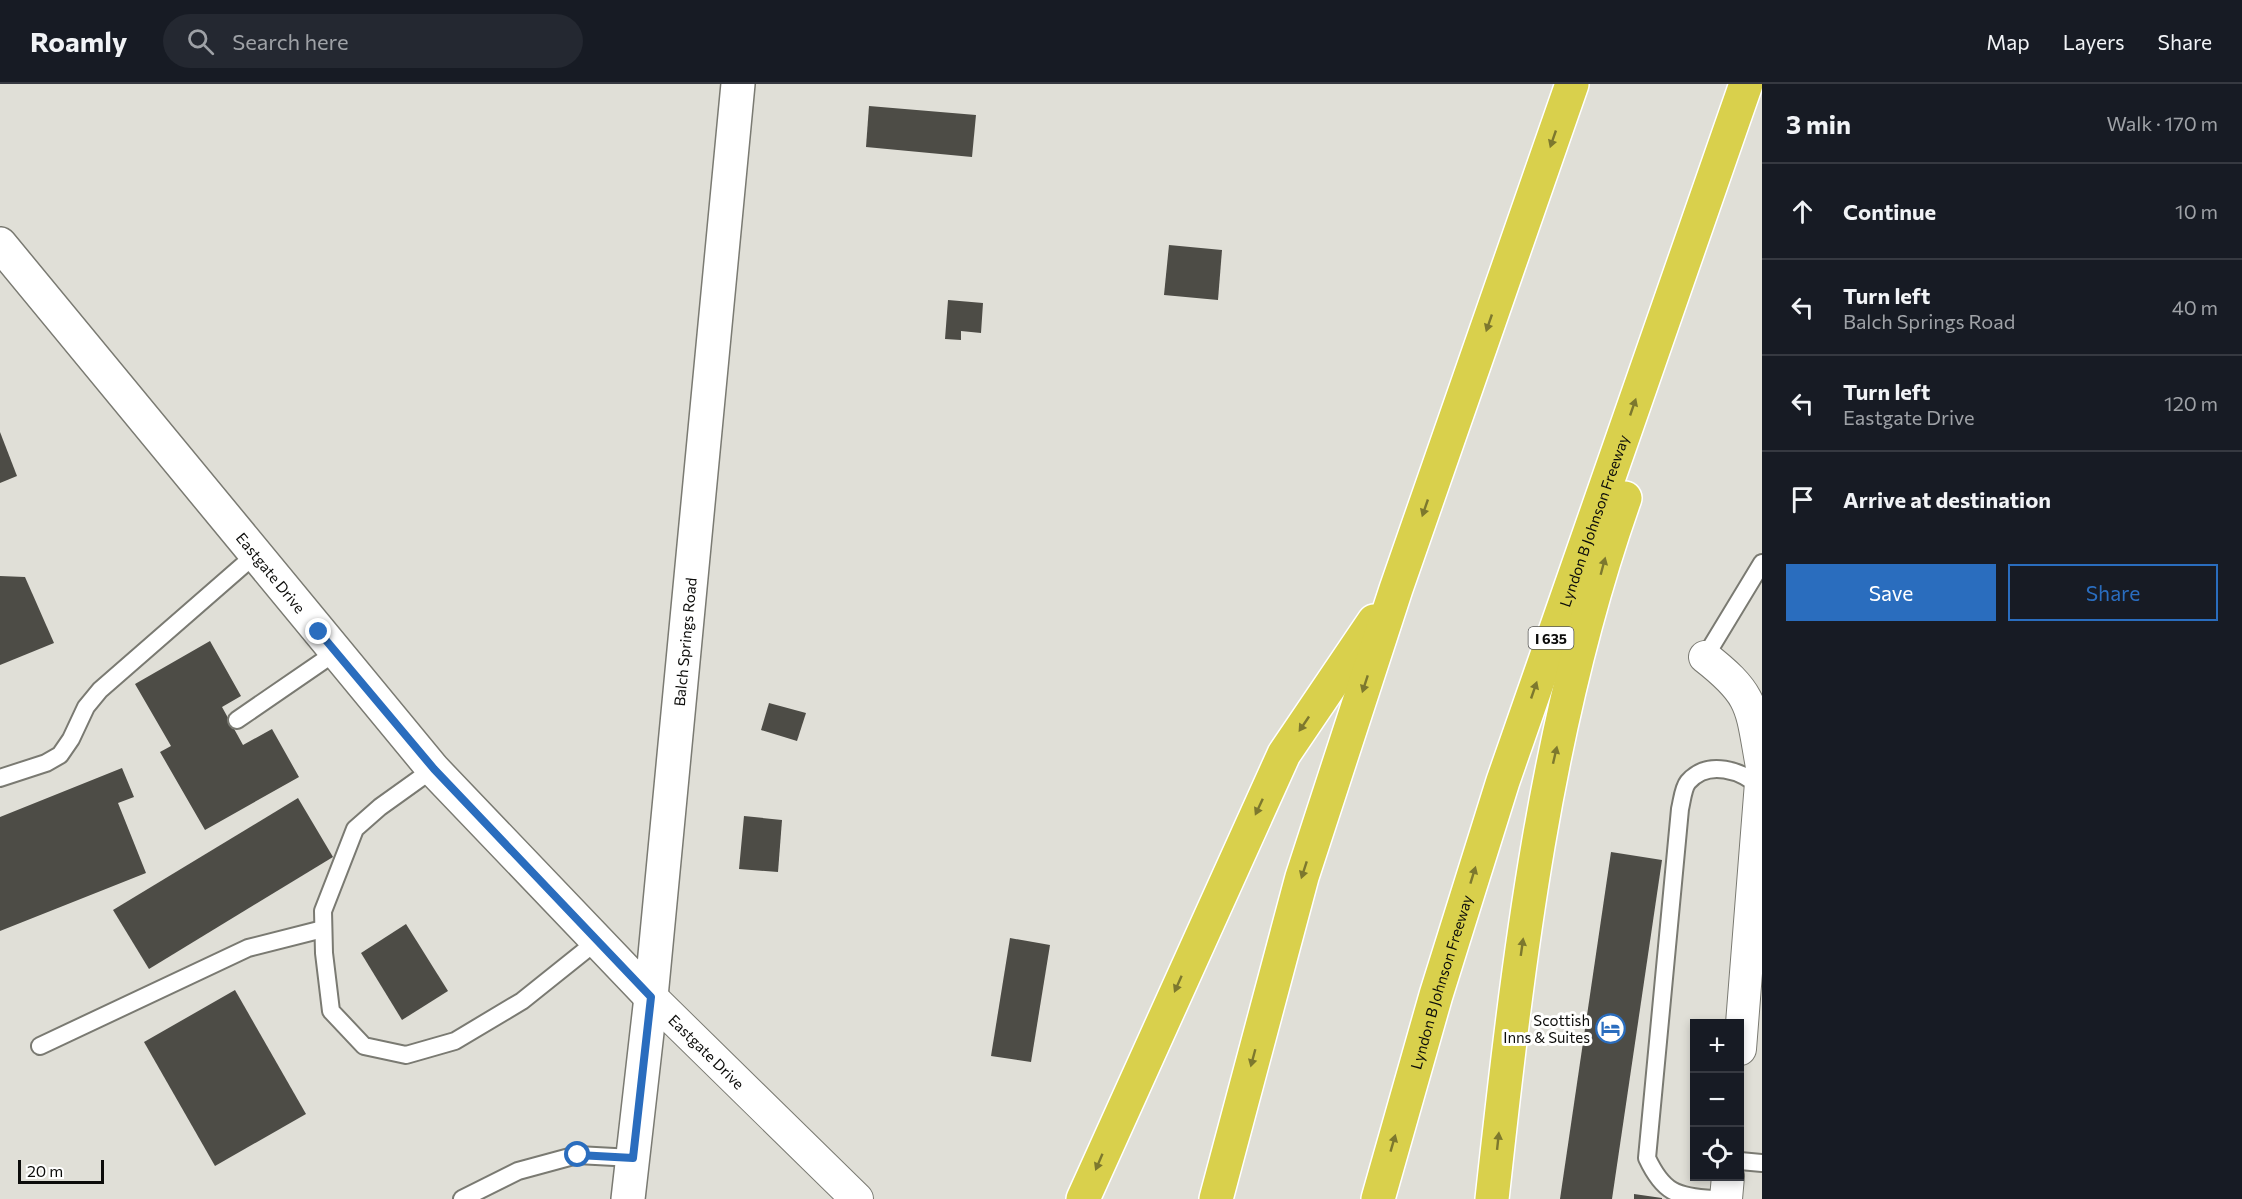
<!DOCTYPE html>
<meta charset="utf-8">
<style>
body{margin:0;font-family:Commissioner,sans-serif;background:#242831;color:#f1f3f6}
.controls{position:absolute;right:18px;bottom:18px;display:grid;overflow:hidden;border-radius:0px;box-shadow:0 3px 9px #0003}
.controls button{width:54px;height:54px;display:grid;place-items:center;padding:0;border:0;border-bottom:2px solid #363941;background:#171b24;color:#f1f3f6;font:30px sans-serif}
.scale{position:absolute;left:18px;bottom:15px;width:86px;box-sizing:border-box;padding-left:6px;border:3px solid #0c0c0a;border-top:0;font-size:16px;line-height:21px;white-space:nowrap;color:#0c0c0a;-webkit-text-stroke:4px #fffffe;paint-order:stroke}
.stop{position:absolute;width:18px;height:18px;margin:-14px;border:4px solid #2a6dbe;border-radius:50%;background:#fff}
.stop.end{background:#2a6dbe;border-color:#fff;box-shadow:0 2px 6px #0008}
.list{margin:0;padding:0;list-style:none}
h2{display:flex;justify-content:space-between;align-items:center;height:78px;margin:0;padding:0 24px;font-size:26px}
h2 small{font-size:20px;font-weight:400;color:#9ea1a6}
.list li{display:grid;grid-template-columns:39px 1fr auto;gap:18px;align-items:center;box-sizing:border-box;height:96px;padding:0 24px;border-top:2px solid #363941}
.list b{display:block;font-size:22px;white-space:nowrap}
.list p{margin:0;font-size:20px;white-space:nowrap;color:#9ea1a6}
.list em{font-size:20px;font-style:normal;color:#9ea1a6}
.actions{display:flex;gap:12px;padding:18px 24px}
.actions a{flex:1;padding:14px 0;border:2px solid #2a6dbe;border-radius:0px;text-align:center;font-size:21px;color:#2a6dbe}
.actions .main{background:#2a6dbe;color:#fff}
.icon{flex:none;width:33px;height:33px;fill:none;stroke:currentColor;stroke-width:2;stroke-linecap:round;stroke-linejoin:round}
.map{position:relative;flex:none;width:1762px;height:1115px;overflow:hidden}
header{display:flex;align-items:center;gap:36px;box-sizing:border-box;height:84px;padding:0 30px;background:#171b24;border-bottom:2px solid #363941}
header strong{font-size:28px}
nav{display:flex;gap:33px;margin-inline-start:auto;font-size:21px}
.search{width:420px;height:54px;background:#242831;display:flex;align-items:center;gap:15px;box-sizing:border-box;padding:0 21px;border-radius:33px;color:#9ea1a6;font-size:22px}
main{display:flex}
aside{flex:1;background:#171b24}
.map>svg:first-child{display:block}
</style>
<header>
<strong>Roamly</strong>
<div class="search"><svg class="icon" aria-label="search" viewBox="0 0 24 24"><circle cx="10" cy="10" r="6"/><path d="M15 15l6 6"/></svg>Search here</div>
<nav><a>Map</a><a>Layers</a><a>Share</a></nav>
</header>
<main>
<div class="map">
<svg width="1762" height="1115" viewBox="0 0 1762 1115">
<rect width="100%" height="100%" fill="#e0dfd7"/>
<g fill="#4d4c46">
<path d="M 869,22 L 976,31 L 972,73 L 866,63 Z"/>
<path d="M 1169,161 L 1222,166 L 1218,216 L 1164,211 Z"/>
<path d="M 948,216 L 983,219 L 981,249 L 961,247 L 961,256 L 945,255 Z"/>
<path d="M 0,348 L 17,392 L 0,399 Z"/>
<path d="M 0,492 L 25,493 L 54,559 L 0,581 Z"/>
<path d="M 210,557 L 241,612 L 222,623 L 243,661 L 272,645 L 299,693 L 205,746 L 160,668 L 171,662 L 135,600 Z"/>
<path d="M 769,619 L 806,629 L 797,657 L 761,646 Z"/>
<path d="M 122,684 L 134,713 L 118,719 L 146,789 L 0,847 L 0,733 Z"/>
<path d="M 298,714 L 333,773 L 149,885 L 113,826 Z"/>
<path d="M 744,732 L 782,736 L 778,788 L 739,785 Z"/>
<path d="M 1611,768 L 1662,776 L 1612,1115 L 1560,1115 Z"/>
<path d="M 406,840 L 448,907 L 402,936 L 361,869 Z"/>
<path d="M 1010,854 L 1050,861 L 1031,978 L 991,972 Z"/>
<path d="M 235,906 L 306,1030 L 215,1082 L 144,958 Z"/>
<path d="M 1634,1110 L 1662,1114 L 1662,1115 L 1634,1115 Z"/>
</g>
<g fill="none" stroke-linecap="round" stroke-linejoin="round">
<defs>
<g id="service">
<path d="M 1705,573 L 1762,479"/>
<path d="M 237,636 L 336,568"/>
<path d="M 433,685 L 380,723 L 355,745 L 323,827 L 324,869 L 331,927 L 364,962 L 406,971 L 455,957 L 522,917 L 597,857"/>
<path d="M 0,694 L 46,679 L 60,671 L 71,655 L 86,623 L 100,606 L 256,470"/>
<path d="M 40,962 L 248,864 L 323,845"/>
<path d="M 1740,1077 L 1762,1079"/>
<path d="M 462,1115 L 518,1087 L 577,1071 L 633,1074"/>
<path d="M 1713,1115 C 1676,1113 1663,1108 1647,1074 L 1680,725 C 1682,717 1683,704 1688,698 C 1708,675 1742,686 1761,704"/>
</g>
<g id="minor">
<path d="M 1705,573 C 1755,612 1751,623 1762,683"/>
<path id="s1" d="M 651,913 L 857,1115"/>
<path d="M 1740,965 L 1762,686"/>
<path d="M 1726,1115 L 1728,1092"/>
</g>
<g id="tertiary">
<path id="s2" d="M 0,160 L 433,685 L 651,913"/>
<path id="s3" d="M 628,1115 L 651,913 L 738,0"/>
</g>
<g id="motorway">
<path d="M 1083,1115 L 1284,670 L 1374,537"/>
<path d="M 1216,1115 L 1302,793 L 1396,505 L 1572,0"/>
<path id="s4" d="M 1378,1115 L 1436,911 L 1503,697 L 1746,0"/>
<path d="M 1492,1115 C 1518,878 1545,640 1625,414"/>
</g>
</defs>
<use href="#service" stroke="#7a7a72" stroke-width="20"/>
<use href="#minor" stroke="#7a7a72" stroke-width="34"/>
<use href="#tertiary" stroke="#7a7a72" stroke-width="36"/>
<use href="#motorway" stroke="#fff" stroke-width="36"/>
<use href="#service" stroke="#fff" stroke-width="16"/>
<use href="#minor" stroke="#fff" stroke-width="32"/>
<use href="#tertiary" stroke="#fff" stroke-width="33"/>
<use href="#motorway" stroke="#d9d04c" stroke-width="33"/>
</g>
<defs><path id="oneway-solid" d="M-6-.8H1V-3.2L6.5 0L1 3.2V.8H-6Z" transform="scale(1.5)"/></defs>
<g fill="#7d782e">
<use href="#oneway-solid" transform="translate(1553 55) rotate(109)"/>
<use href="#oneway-solid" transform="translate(1489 239) rotate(109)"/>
<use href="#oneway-solid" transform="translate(1633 323) rotate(-71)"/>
<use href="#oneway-solid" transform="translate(1425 424) rotate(109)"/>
<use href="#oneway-solid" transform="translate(1603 482) rotate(-75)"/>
<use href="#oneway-solid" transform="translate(1365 600) rotate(108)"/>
<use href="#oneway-solid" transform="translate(1534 606) rotate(-71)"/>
<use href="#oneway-solid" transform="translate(1304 640) rotate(124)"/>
<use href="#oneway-solid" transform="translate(1555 671) rotate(-77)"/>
<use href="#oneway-solid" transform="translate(1259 723) rotate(115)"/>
<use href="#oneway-solid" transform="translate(1304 786) rotate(108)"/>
<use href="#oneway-solid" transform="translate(1473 791) rotate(-73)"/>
<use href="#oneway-solid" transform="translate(1522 863) rotate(-82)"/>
<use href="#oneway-solid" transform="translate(1178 900) rotate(114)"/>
<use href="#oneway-solid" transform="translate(1253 974) rotate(105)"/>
<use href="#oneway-solid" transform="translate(1498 1057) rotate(-84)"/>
<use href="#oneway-solid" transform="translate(1393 1059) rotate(-74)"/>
<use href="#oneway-solid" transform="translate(1099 1078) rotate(113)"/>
</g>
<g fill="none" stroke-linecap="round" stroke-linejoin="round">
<path stroke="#2a6dbe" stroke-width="8" d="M 319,548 L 434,685 L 651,913 L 633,1074 L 578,1071"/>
</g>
<defs>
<symbol id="hotel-ring" viewBox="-11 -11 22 22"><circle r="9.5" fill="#fffffe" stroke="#2a6dbe" stroke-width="1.5"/><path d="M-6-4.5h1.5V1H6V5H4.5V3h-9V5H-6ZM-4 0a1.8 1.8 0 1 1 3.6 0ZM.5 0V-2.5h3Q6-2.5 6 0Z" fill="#2a6dbe"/></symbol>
</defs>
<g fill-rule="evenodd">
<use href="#hotel-ring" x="1594" y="928" width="33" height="33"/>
</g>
<g text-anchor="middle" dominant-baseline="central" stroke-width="6" stroke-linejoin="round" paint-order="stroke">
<rect fill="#fffffe" stroke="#555553" stroke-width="1.5" x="1528.5" y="543" width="45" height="22" rx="4.5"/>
<g font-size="14" font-weight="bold" fill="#0c0c0a">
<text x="1551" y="554">I 635</text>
</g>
<g font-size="15" fill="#0c0c0a" stroke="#fffffe">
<text stroke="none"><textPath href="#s4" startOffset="712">Lyndon B Johnson Freeway</textPath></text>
<text stroke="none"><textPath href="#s2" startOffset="426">Eastgate Drive</textPath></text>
<text stroke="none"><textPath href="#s3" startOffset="560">Balch Springs Road</textPath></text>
<text stroke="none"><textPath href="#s4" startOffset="226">Lyndon B Johnson Freeway</textPath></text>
<text stroke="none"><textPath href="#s1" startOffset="78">Eastgate Drive</textPath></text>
</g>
<g font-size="15" fill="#0c0c0a" stroke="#fffffe" text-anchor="end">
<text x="1590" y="936">Scottish<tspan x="1590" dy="17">Inns &amp; Suites</tspan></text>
</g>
</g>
</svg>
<div class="controls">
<button>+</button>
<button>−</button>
<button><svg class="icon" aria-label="locate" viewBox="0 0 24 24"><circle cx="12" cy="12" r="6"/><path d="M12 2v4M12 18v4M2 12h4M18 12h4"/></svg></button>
</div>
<div class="scale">20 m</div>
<div class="stop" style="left:578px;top:1071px"></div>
<div class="stop end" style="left:319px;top:548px"></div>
</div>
<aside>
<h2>3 min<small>Walk · 170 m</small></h2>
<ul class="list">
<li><svg class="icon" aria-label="ahead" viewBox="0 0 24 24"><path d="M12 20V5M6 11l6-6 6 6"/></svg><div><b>Continue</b></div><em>10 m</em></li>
<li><svg class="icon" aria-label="left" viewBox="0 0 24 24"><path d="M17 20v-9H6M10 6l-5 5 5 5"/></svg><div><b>Turn left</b><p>Balch Springs Road</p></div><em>40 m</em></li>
<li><svg class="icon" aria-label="left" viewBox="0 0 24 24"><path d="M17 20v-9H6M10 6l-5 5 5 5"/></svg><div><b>Turn left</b><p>Eastgate Drive</p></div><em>120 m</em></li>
<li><svg class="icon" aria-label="arrive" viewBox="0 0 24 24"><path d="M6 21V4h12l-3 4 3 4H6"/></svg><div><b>Arrive at destination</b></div></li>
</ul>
<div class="actions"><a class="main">Save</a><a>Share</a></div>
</aside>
</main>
